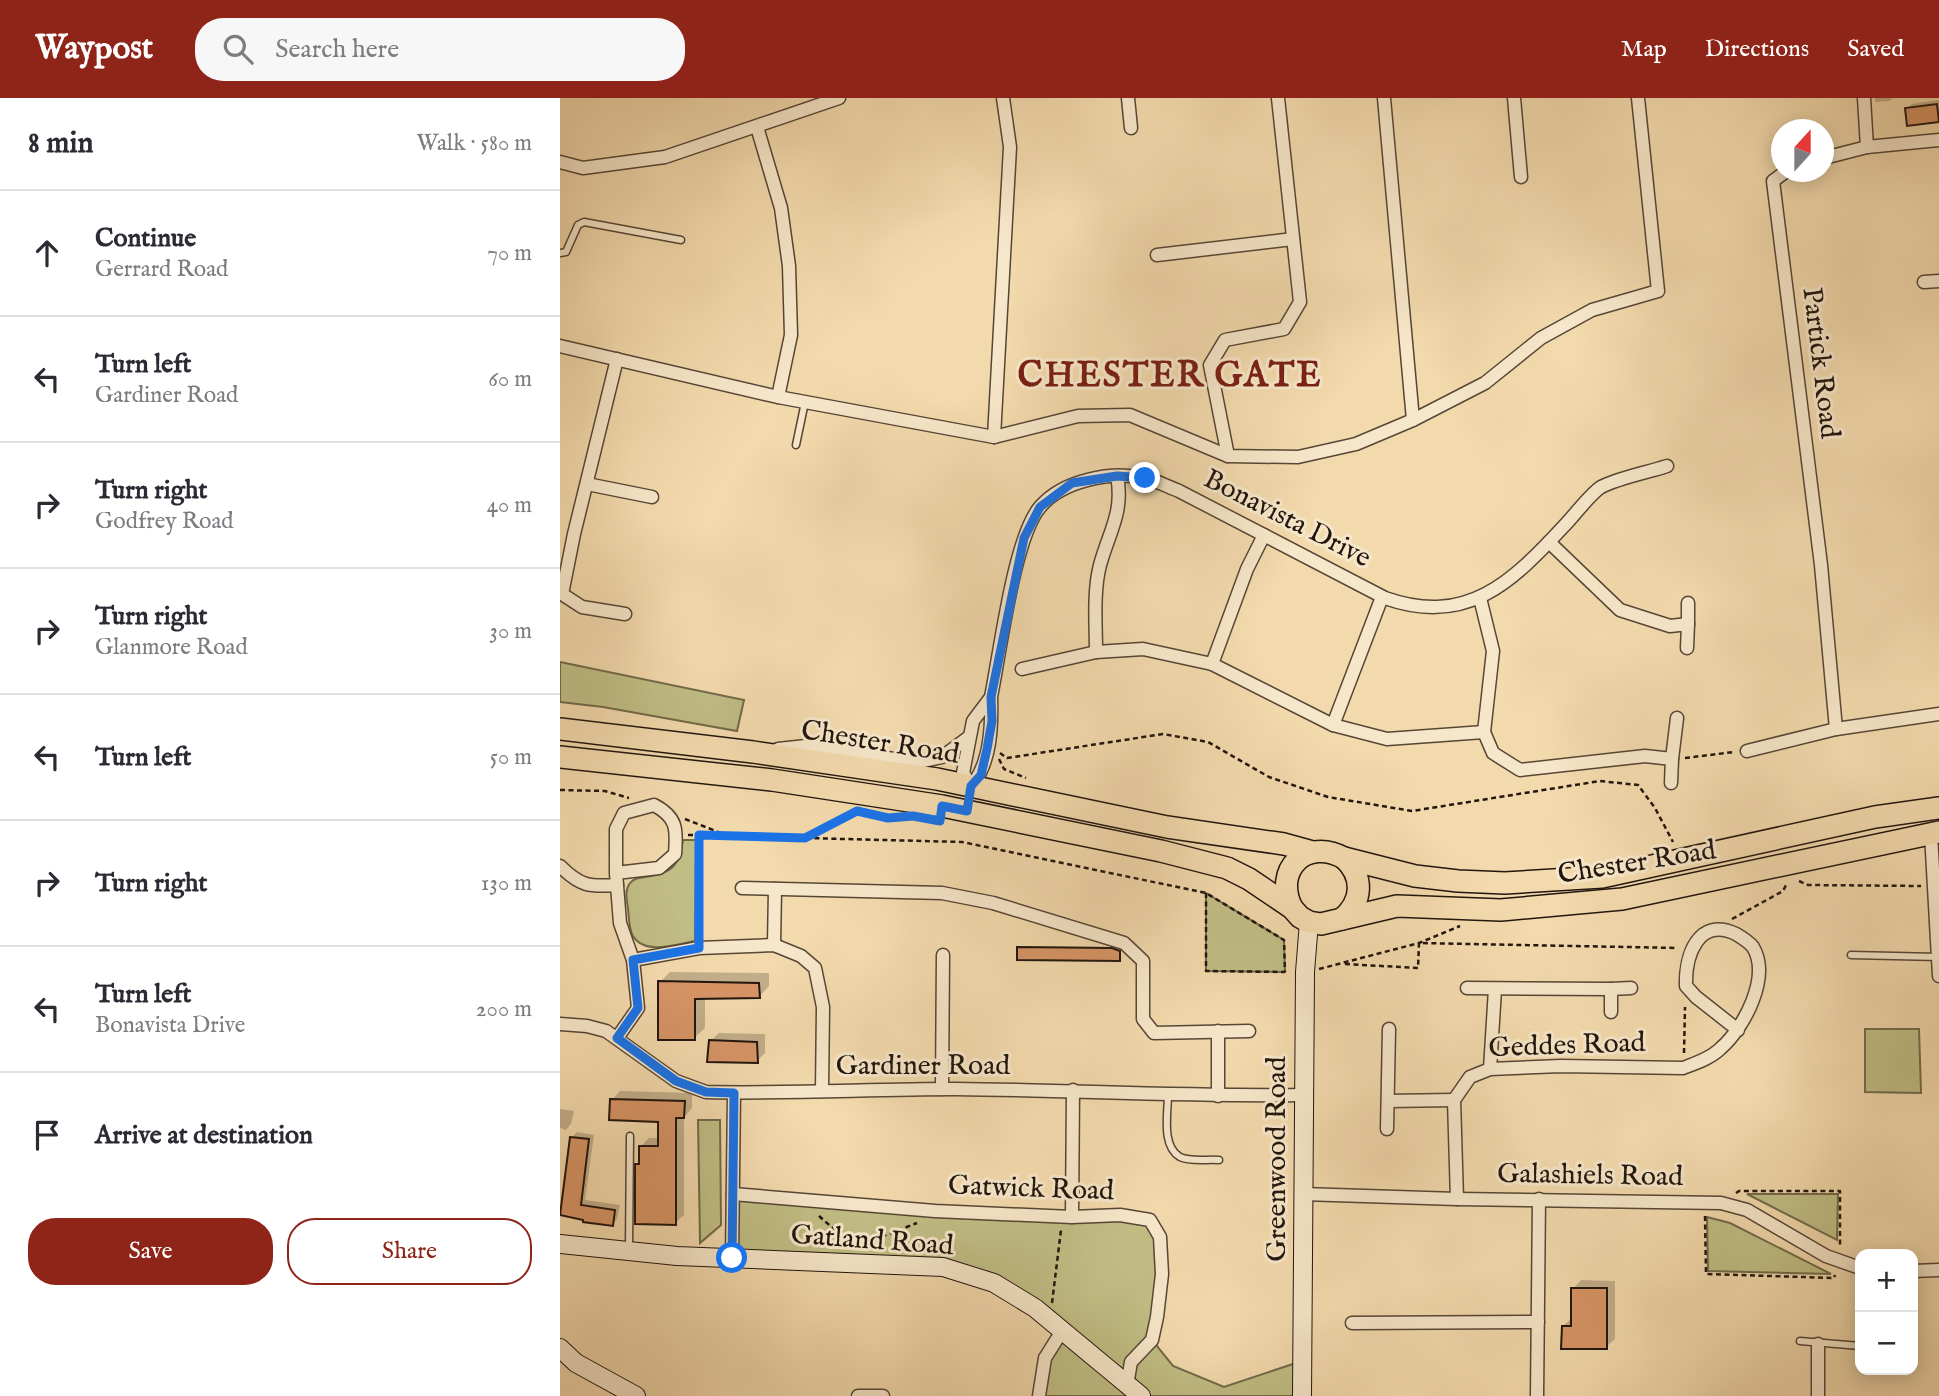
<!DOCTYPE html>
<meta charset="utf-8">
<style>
body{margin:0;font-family:"IM FELL English",serif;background:#f7f7f7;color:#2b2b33}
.controls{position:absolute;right:21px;bottom:21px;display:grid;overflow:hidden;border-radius:14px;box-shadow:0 4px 18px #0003}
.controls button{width:63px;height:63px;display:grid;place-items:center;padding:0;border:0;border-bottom:2px solid #e1e1e2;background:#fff;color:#2b2b33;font:35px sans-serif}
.compass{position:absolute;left:1211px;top:21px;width:63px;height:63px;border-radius:50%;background:#fff;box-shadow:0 4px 18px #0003;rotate:21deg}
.stop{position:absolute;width:21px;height:21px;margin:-16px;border:5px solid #1a73e8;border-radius:50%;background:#fff}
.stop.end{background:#1a73e8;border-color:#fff;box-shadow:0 2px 7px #0008}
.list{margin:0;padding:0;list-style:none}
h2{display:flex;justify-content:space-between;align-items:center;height:91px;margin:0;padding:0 28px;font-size:30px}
h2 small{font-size:23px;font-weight:400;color:#7c7c81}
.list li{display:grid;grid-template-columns:46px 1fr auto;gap:21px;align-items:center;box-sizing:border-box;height:126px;padding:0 28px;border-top:2px solid #e1e1e2}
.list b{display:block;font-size:26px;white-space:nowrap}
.list p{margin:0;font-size:23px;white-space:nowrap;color:#7c7c81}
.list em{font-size:23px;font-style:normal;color:#7c7c81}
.actions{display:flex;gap:14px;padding:21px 28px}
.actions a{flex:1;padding:16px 0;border:2px solid #8f2418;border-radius:28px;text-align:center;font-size:24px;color:#8f2418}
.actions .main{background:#8f2418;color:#fff}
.icon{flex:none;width:38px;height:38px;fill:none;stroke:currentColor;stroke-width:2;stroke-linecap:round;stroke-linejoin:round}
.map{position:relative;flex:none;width:1379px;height:1298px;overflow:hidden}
header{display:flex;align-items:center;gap:42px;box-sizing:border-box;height:98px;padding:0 35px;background:#8f2418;color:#fff}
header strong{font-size:33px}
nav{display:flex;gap:38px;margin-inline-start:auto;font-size:24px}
.search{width:490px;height:63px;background:#f7f7f7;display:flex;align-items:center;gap:18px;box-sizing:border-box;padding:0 24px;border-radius:28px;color:#7c7c81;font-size:26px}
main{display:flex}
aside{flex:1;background:#fff}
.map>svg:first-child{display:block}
</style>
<header>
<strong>Waypost</strong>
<div class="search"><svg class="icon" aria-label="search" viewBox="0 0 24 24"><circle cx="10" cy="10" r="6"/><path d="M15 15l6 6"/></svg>Search here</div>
<nav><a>Map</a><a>Directions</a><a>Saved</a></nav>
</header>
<main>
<aside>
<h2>8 min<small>Walk · 580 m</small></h2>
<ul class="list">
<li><svg class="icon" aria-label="ahead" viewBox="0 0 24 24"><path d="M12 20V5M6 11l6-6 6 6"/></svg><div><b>Continue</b><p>Gerrard Road</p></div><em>70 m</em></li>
<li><svg class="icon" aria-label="left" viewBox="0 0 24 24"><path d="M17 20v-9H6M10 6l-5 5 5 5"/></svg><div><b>Turn left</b><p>Gardiner Road</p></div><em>60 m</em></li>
<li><svg class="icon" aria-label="right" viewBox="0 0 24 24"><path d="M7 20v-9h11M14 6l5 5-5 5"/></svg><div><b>Turn right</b><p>Godfrey Road</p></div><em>40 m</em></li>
<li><svg class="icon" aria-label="right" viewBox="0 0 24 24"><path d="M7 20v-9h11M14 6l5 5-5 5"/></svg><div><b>Turn right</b><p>Glanmore Road</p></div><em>30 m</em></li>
<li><svg class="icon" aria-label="left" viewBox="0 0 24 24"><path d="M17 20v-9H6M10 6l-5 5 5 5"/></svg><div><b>Turn left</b></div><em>50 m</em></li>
<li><svg class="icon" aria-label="right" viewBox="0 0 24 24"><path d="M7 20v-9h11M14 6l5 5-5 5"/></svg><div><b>Turn right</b></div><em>130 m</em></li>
<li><svg class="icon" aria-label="left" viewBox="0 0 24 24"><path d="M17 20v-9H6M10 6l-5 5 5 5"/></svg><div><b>Turn left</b><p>Bonavista Drive</p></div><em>200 m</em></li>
<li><svg class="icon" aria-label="arrive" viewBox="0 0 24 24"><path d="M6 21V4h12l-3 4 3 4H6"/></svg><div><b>Arrive at destination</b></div></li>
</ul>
<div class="actions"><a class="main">Save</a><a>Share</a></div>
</aside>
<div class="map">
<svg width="1379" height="1298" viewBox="0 0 1379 1298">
<rect width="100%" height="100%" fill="#f3daad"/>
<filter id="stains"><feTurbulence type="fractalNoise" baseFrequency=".00286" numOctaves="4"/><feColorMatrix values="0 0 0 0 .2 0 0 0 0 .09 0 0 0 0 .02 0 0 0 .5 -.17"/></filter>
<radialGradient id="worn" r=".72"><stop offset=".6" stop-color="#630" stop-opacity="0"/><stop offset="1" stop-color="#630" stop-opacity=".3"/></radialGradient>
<g fill="#c1be85" stroke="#716a4a" stroke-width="2">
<path d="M 0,564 L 184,602 L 177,633 L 43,609 L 0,604 Z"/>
<path d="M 123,742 L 136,742 L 135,843 C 117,846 85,858 73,838 C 69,832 69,819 68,811 C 67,802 64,793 70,785 C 75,780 79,780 85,779 C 113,775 119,768 123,742 Z"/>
<path d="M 646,795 L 724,842 L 725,874 L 646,873 Z"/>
<path d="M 1305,931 L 1359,931 L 1361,995 L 1305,994 Z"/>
<path d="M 160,1022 L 161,1127 L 140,1145 L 138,1022 Z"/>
<path d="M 173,1096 L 590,1122 L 600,1139 L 592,1242 L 613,1268 L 664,1289 L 742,1263 L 739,1298 L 479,1298 L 479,1291 L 501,1233 L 475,1210 L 383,1169 L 172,1160 Z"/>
<path d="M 1187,1096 L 1278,1096 L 1277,1142 Z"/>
<path d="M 1147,1119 L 1170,1125 L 1271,1176 L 1148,1173 Z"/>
</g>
<g fill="#0003">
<path d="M 1315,0 L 1333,0 L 1330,3 L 1315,4 Z"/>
<path d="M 1379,2 L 1378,22 L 1347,11 L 1352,6 Z"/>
<path d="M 461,848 L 555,849 L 561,851 L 561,859 L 559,861 L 459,850 Z"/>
<path d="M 110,874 L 209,875 L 209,888 L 199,899 L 145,899 L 145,930 L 134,940 L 100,884 Z"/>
<path d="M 159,935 L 205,936 L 205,955 L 197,963 L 150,943 Z"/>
<path d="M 60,993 L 132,995 L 132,1010 L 124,1019 L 124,1117 L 115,1125 L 77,1067 L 81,1064 L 81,1048 L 89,1040 L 99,1040 L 100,1022 L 52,1002 Z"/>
<path d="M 0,1011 L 14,1013 L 11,1026 L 6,1032 L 0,1030 Z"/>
<path d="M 17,1034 L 34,1037 L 25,1102 L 60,1107 L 57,1121 L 52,1127 L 0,1115 L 12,1039 Z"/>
<path d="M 1021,1182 L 1055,1183 L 1055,1241 L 1046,1249 L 1003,1228 L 1013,1219 L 1013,1191 Z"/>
</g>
<g fill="#d79566" stroke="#21150e" stroke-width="2">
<path d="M 1377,6 L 1379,24 L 1347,28 L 1345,10 Z"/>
<path d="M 457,849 L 552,850 L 560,853 L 560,863 L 457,862 Z"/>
<path d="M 98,883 L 199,885 L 200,900 L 135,901 L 135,942 L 98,942 Z"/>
<path d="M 149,942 L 197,944 L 198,965 L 147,964 Z"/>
<path d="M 50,1001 L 125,1003 L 124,1020 L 116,1020 L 116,1127 L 75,1126 L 75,1066 L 79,1066 L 79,1048 L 98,1048 L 98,1024 L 49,1022 Z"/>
<path d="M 10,1039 L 29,1041 L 21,1107 L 55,1112 L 53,1128 L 23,1124 L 23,1122 L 0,1117 Z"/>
<path d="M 1011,1190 L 1047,1190 L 1047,1251 L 1001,1251 L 1002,1228 L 1011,1228 Z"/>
</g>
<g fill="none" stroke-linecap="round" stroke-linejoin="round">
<defs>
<g id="lane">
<path d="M 0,155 L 6,154 L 18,127 L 24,124 L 121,142"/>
<path d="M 236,347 L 245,304"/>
<path d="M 1291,857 L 1378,859"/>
<path d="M 608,996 C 608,1015 601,1048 620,1059 C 630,1064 648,1061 659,1062"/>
<path d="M 69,1151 L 70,1038"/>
<path d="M 1240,1243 L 1300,1248"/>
</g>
<g id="street">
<path d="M 568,0 L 571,30"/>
<path d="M 824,0 L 853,322"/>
<path d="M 954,0 L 961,79"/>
<path d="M 1304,0 L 1307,49"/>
<path d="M 197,29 L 221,110 L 229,168 L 231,237 L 218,299"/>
<path d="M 1264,60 L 1307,49 L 1379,42"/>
<path d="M 0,64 L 23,70 L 105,59 L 279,0"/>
<path d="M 1225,74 L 1213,83 L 1261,467 L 1276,631"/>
<path d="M 597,157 L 733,141"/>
<path d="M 1364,184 L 1379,183"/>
<path d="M 0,248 L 218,299 L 434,339 L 518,318 L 570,317 L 668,358 L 738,359 L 796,346 L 853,322 L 925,285 L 981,240 L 1032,212 L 1098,193 L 1078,0"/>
<path d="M 57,261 L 14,436 L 2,496 L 22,509 L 65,516"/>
<path d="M 434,339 L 450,49 L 443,0"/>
<path d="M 668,358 L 650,267 L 665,242 L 724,231 L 740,204 L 718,0"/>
<path d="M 27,386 L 92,399"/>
<path d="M 989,444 L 1060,512 L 1110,528 L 1128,526 L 1127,550"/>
<path d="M 920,500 L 933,553 L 924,634 L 933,655 L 960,672 L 1085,658 L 1112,661 L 1111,685"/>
<path d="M 1128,526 L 1128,505"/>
<path d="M 536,554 C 536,527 533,494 540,467 C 549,434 564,414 557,378"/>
<path d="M 652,566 L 687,471 L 704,437"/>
<path d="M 462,571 L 536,554 L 583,551 L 652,566 L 773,627 L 827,641 L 924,634"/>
<path d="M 431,599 L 413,623 L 403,675 L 411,688 C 431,666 432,627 431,599 C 440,555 454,439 480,409 C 503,382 551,373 584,380 C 596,382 608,389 619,393 L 825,500 C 907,529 952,484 1004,428 C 1014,418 1030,396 1041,389 C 1058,380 1089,374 1107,368"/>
<path d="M 773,627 L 822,499"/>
<path d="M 218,651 L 246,648 L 334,661 L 364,663 L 382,659 L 409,639"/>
<path d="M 1187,653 L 1276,631 L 1379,616"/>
<path d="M 1112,661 L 1117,620"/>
<path d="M 1371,736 L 1379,878"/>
<path d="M 0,768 C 20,788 29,789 57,787"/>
<path d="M 56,775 L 99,770 L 115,756 C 117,731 117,719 94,707 L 64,715 L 56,731 L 56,775 L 60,825 L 73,862 L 78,910 L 57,940"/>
<path d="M 182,790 L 382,795 L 433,805 L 564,845 L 583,863 L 583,921 L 594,935 L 689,933"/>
<path d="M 214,847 L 215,791"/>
<path d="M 73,862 L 139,850 L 214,847 L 241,858 L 255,870 L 263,909 L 262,993"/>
<path d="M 907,890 L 1051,891"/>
<path d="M 1051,914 L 1051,891 L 1071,890"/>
<path d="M 0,926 L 27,928 L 46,933 L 116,983 L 146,994 C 229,996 312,991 395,991 C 511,992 628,999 744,997"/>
<path d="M 930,971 L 935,891"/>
<path d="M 382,991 L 383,857"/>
<path d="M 658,998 L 658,933"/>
<path d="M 828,1003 L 894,1002"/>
<path d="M 827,1031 L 829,931"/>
<path d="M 173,1096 L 375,1113 L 512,1119 L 560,1117 L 590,1122 L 600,1139 L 602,1176 L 597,1219 L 592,1242 L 571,1264 L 567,1287"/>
<path d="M 743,1096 L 897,1101 L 1161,1105 L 1187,1112 L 1266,1158 L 1300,1170"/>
<path d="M 897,1101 L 894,1002 L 910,979 L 930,971 L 1001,968 L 1123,970 C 1136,965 1151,960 1161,950 C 1184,930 1211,879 1193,849 C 1189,844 1181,839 1176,836 C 1138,818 1125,858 1126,888 L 1136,899 L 1178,932"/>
<path d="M 512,1119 L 513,992"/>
<path d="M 172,1160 L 174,995"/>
<path d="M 1353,1173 L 1379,1172"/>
<path d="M 792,1225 L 978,1224"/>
<path d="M 1258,1246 L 1258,1298"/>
<path d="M 298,1298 L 323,1298"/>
<path d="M 479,1298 L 485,1260 L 502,1233"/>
<path d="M 977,1298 L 979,1101"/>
</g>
<g id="secondary">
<path d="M 0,1146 L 117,1158 L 383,1169 L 434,1185 L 475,1210 L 581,1298"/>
<path d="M 0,1250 L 16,1265 L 76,1298"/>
<path d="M 742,1298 L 745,874 L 749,824"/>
</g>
<g id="primary">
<path d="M 0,631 L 193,654 L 377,681 L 607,729 L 724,746 L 753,754"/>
<path d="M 0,659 L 212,682 L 382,708 L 601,753 L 667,770 L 689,781 L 732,810 L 740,819 L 749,824 L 761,826 L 837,808 L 941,812 L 1062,801 L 1379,734"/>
<path d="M 732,810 C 713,772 746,739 784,760 L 855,778 L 898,783 L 945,785 L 1042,779 L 1315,719 L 1379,710"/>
<path d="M 782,821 C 803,803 804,779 784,760"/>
</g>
</defs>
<use href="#lane" stroke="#564636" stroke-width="9"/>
<use href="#street" stroke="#564636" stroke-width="15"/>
<use href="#secondary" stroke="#21150e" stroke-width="20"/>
<use href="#primary" stroke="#21150e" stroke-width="24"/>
<g stroke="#21150e" stroke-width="2.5" stroke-dasharray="5 3.5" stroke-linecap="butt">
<path d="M 440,655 L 447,660 L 603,636 L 648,644 L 709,679 L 768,699 L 852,713 L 1040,683 L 1078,687 L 1095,710 L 1113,744"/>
<path d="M 1125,660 L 1174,654"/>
<path d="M 439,661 L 444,671 L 466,680"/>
<path d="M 0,692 L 45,693 L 69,700"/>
<path d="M 297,713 L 245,740 L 402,744 L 646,795 L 724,842 L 725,874"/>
<path d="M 317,717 L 331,719"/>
<path d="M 125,721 L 166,737 L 245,740"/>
<path d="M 128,737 L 163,737"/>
<path d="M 1239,783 L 1248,787 L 1361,788"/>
<path d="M 646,795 L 646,873 L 725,874"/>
<path d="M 1172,821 L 1223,793 L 1227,785"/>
<path d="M 139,835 L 139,737"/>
<path d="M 785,866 L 858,870 L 859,845 L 1117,850"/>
<path d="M 759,871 L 859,845 L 900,828"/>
<path d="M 1124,955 L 1125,909"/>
<path d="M 1176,1095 L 1179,1093 L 1280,1093 L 1280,1150"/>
<path d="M 259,1118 L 293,1148"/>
<path d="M 1145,1118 L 1146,1176 L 1274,1180 L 1275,1177"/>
<path d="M 298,1148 L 357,1125"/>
<path d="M 492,1205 L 501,1132"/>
</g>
<use href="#lane" stroke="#f7e7ca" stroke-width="6"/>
<use href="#street" stroke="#f7e7ca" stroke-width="12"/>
<use href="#secondary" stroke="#f7e7ca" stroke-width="18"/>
<use href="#primary" stroke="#f3daad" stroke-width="21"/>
</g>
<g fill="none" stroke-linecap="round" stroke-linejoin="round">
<path stroke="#1a73e8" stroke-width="9" d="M 172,1160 L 174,995 L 146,994 L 116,983 L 57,940 L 78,910 L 73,862 L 139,850 L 139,737 L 245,740 L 297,713 L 328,720 L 353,718 L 380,723 L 382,708 L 407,713 L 411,688 L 421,677 L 427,651 L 432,623 L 431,599 L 464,440 L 480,409 L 512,385 L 557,378 L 585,380"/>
</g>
<g text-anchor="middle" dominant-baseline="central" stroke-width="6" stroke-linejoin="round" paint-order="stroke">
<g font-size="28" fill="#21150e" stroke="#f7e7ca">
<text transform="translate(1260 265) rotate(83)">Partick Road</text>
<text transform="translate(727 421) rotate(27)">Bonavista Drive</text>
<text transform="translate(320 645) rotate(9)">Chester Road</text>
<text transform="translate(1077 765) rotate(-9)">Chester Road</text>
<text transform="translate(1007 948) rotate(-2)">Geddes Road</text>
<text x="363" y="968">Gardiner Road</text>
<text transform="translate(717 1061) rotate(-90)">Greenwood Road</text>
<text transform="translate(1030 1078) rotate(1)">Galashiels Road</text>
<text transform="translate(471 1091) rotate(2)">Gatwick Road</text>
<text transform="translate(312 1143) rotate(4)">Gatland Road</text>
</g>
<g font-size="35" font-weight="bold" letter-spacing="2" fill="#7a1f14" stroke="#f7e7ca">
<text x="610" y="278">CHESTER GATE</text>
</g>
</g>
<rect width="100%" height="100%" filter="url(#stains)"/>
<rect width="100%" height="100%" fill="url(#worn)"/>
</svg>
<div class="controls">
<button>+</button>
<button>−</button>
</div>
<svg class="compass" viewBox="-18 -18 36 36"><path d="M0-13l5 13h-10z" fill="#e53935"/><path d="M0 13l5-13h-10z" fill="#7c7c81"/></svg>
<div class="stop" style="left:172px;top:1160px"></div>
<div class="stop end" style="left:585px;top:380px"></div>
</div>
</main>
